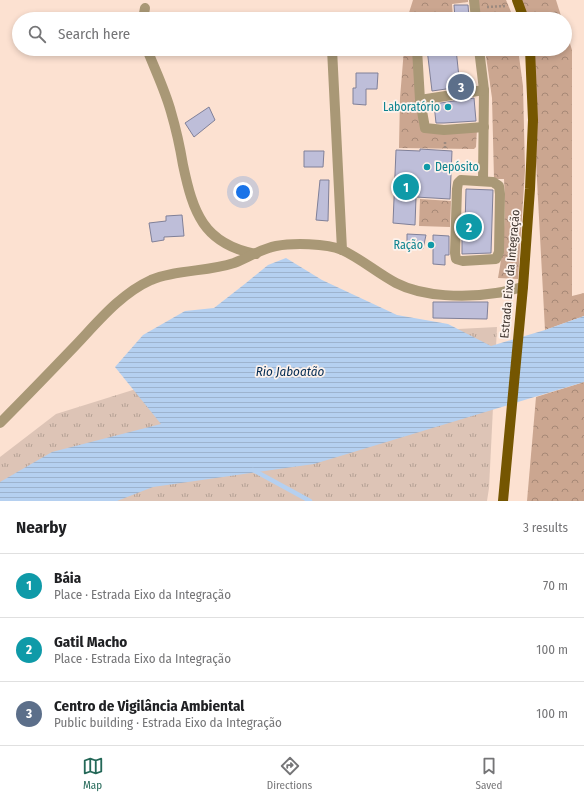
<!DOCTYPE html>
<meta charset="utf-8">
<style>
body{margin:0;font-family:"Fira Sans Condensed",sans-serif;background:#f2f2f2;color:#202124}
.you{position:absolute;left:243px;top:192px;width:14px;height:14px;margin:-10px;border:3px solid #fff;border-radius:50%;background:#1a73e8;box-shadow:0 0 0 6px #1a73e833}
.badge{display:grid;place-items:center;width:26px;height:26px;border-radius:50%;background:#246858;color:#fff;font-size:13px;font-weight:700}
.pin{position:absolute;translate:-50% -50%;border:2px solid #fff;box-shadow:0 1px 4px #0006}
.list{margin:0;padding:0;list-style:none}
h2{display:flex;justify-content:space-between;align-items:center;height:52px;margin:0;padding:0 16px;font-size:17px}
h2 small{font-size:13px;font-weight:400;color:#757577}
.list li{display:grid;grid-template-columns:26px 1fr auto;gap:12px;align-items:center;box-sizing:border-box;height:64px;padding:0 16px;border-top:1px solid #e0e0e0}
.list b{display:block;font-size:15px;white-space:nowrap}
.list p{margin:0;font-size:13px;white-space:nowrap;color:#757577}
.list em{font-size:13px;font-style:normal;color:#757577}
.icon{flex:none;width:22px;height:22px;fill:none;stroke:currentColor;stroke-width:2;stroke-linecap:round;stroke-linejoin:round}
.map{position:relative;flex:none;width:584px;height:501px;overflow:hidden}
.search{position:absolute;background:#fff;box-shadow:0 2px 6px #0003;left:12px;right:12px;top:12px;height:44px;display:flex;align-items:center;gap:10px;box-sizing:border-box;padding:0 14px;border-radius:22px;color:#757577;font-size:15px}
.sheet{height:244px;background:#fff}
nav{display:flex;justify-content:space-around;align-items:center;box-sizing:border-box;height:56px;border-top:1px solid #e0e0e0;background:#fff;font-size:11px;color:#757577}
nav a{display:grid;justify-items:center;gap:2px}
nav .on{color:#246858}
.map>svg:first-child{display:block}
</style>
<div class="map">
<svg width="584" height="501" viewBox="0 0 584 501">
<defs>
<pattern id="grass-tufts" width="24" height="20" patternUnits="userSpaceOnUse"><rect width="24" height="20" fill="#ddc4b6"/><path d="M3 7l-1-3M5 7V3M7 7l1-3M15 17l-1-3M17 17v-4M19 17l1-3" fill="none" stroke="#b4a094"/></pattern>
<pattern id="forest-crowns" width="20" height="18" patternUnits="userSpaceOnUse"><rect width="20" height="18" fill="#cba690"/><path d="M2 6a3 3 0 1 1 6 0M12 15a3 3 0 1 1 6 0" fill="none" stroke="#a68876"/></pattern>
<pattern id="water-rules" width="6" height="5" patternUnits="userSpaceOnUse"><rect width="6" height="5" fill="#b5d0f0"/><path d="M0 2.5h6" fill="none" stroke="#9db3ce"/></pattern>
</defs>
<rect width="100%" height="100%" fill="#fce1d1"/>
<path fill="url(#grass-tufts)" d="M 497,327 L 489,488 L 487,501 L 0,501 L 0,457 L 56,414 L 302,337 Z"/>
<g fill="url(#forest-crowns)">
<path d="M 413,0 L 468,0 L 468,2 L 452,4 L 453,19 L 407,19 Z"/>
<path d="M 478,0 L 506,0 L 514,19 L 481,19 Z"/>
<path d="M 517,0 L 556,0 L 562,19 L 524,19 Z"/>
<path d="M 565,28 L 572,50 L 572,296 L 584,293 L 584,316 L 545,330 L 530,49 L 565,49 Z"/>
<path d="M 404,49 L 415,49 L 422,132 L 477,129 L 476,147 L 474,149 L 399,148 L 400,98 Z"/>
<path d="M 485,49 L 518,49 L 523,86 L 525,170 L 518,279 L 498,278 C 504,246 506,212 504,179 L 494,179 L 492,98 Z"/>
<path d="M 420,199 L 451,201 L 450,227 L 419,226 Z"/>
<path d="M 584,382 L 584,501 L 527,501 L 536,397 Z"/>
</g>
<path fill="url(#water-rules)" d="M 286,258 L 322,280 L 397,315 L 448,324 L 491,346 L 545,330 L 584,316 L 584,382 L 314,464 L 153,487 L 117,501 L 0,501 L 0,482 L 52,452 L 161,424 L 115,367 L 143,335 L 185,311 L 214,308 L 246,283 L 268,265 Z"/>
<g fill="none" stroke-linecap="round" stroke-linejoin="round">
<path stroke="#b5d0f0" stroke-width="4.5" d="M 253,470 L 310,501"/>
</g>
<g fill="#bebed9" stroke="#808098">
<path d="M 454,5 L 468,5 L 469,17 L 455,18 Z"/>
<path d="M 427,49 L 456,49 L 460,87 L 432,91 Z"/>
<path d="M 356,73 L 378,73 L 377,89 L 366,89 L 366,105 L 353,104 L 353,88 L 356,88 Z"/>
<path d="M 474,98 L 476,121 L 444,123 L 436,123 L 434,104 Z"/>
<path d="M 209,107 L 215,120 L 194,137 L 185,123 Z"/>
<path d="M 420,149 L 452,151 L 450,199 L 416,197 L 415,225 L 393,223 L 396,150 L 420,151 Z"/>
<path d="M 304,151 L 324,151 L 323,167 L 304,167 Z"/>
<path d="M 320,180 L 329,180 L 328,221 L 316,220 Z"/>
<path d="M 466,189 L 493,190 L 491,253 L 462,254 L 462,226 L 465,226 Z"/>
<path d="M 182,215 L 184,236 L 164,237 L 164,240 L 152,242 L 149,223 L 166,221 L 166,216 Z"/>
<path d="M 407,234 L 426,235 L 423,249 L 407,249 Z"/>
<path d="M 433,235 L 449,236 L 449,255 L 445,255 L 445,265 L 433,264 Z"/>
<path d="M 433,302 L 488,302 L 487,319 L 433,318 Z"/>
</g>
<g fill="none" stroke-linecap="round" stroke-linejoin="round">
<g stroke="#9c8a7f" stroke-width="2.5" stroke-dasharray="2 2" stroke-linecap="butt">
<path d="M 487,7 L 506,6"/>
<path d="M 445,142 L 445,148"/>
</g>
<g stroke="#a99876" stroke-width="10">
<path d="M 474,0 L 476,19"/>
<path d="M 143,19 L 145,8"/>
<path d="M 147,49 C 155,70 165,90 171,112 C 176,129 180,147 183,165 C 193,212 203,244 256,254"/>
<path d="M 332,49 L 342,250"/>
<path d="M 417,49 L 420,100 L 425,128 L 444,130 L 484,127"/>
<path d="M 479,49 L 484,90 L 483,181"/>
<path d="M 420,100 L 484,90"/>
<path d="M 461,180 L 493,182 L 499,186 L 500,194 L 499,252 L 496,259 L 463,261 L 456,259 L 455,253 L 457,189 L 458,183 Z"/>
<path d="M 0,423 C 25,398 50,372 74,347 C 97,323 120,294 151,280 C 178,269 207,272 234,263 C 247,258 261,249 276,246 C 292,243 326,243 342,250 C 360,258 377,273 396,283 C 423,297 466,298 496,293 C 505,292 514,289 523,287"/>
</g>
<g stroke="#755601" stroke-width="10">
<path d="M 517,0 L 524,19"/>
<path d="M 503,501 L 523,287 L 530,189 L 533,120 L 530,49"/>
</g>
</g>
<g fill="#0f9aa8" stroke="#fdf2ec" stroke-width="1.5">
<circle cx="448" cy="107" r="4"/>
<circle cx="427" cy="167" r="4"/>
<circle cx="431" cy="245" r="4"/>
</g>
<g text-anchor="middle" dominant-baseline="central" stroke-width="3.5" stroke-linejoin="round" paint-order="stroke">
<g font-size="12" fill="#0d838f" stroke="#fdf2ec" text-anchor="end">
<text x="440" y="107">Laboratório</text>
<text x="435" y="167" text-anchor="start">Depósito</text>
<text x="423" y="245">Ração</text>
</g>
<g font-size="12" fill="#3d332d" stroke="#fdf2ec">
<text transform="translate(510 274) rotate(-85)">Estrada Eixo da Integração</text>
</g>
<g font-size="13" font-style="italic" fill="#032b53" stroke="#fdf2ec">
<text x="290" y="371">Rio Jaboatão</text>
</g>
</g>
</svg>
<div class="you"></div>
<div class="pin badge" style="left:406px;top:187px;background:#0f9aa8">1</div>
<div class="pin badge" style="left:469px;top:227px;background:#0f9aa8">2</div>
<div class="pin badge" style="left:461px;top:87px;background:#5c6f8a">3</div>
<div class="search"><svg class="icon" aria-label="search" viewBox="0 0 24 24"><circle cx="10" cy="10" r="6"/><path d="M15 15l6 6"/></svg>Search here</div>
</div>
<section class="sheet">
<h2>Nearby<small>3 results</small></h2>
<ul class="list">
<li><span class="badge" style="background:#0f9aa8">1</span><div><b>Báia</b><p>Place · Estrada Eixo da Integração</p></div><em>70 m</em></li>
<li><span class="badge" style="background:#0f9aa8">2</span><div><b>Gatil Macho</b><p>Place · Estrada Eixo da Integração</p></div><em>100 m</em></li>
<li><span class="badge" style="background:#5c6f8a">3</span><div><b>Centro de Vigilância Ambiental</b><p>Public building · Estrada Eixo da Integração</p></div><em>100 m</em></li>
</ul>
</section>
<nav>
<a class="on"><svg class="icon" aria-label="map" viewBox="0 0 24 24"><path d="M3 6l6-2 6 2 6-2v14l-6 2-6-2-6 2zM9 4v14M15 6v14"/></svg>Map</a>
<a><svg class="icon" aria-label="directions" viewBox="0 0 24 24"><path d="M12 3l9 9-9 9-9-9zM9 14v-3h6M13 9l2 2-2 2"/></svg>Directions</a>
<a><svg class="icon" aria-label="saved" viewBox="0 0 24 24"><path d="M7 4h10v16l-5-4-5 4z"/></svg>Saved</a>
</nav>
